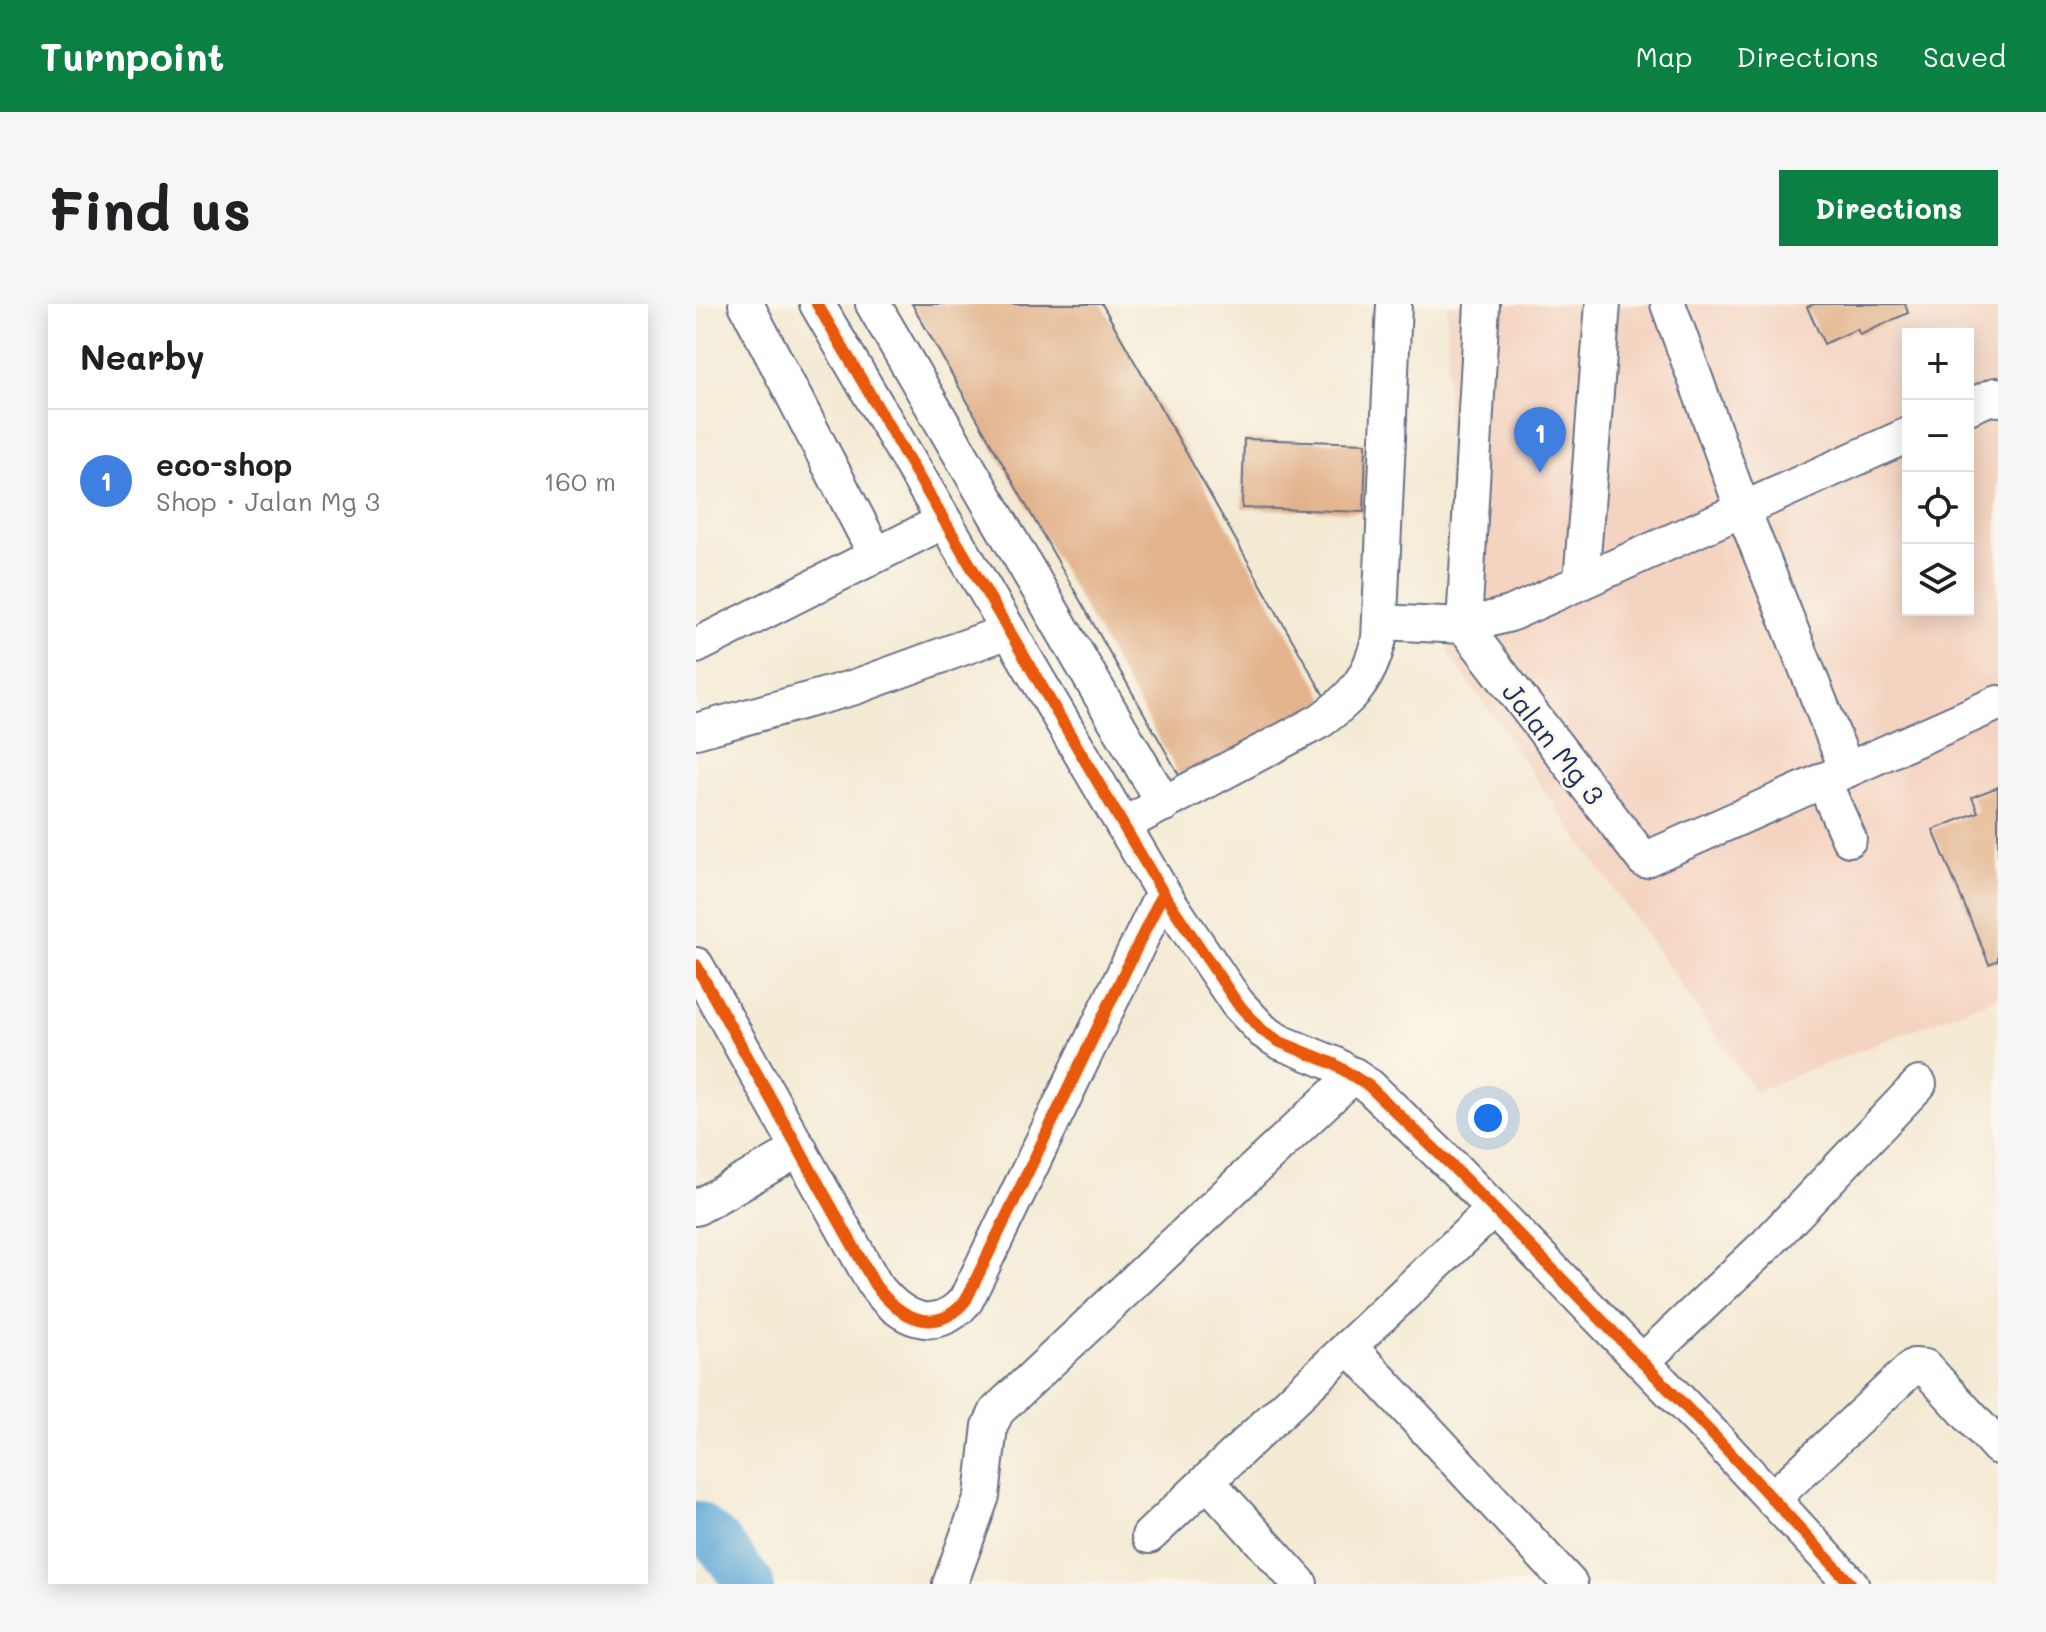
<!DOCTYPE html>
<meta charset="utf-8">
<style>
body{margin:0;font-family:Mali,sans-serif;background:#f6f6f6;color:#202124}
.controls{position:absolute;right:24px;top:24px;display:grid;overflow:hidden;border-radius:0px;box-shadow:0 4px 20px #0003}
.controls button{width:72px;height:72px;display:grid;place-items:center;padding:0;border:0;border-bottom:2px solid #e0e0e0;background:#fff;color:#202124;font:40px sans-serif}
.you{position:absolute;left:792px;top:814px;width:28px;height:28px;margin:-20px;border:6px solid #fff;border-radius:50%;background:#1a73e8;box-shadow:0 0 0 12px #1a73e833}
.badge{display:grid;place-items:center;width:52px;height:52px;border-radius:50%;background:#0b8043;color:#fff;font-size:26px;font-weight:700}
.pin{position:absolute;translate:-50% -66px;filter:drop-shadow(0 2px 4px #0008)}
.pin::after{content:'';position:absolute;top:42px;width:28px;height:24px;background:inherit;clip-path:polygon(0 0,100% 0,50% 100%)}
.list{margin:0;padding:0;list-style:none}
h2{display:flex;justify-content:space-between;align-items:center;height:104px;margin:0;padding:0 32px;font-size:34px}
h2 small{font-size:26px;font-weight:400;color:#757577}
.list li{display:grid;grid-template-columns:52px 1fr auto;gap:24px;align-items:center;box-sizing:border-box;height:144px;padding:0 32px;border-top:2px solid #e0e0e0}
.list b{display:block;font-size:30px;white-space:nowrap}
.list p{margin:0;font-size:26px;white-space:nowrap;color:#757577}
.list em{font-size:26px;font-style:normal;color:#757577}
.icon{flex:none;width:44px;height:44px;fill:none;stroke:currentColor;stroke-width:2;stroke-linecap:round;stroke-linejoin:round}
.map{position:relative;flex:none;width:1302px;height:1280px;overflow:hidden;border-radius:0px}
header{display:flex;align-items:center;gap:48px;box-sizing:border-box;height:112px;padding:0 40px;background:#0b8043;color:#fff}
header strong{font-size:38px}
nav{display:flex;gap:44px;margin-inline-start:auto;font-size:28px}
.intro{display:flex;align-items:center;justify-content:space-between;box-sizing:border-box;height:192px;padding:0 48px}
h1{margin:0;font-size:56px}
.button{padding:20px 36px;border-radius:0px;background:#0b8043;color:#fff;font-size:28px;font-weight:700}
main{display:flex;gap:48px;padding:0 48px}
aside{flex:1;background:#fff;border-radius:0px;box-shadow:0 4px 20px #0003}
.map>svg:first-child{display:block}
</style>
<header>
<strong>Turnpoint</strong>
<nav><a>Map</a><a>Directions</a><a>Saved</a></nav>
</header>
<div class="intro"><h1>Find us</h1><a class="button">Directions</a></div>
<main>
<aside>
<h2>Nearby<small></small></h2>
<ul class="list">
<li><span class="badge" style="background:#3f7fe0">1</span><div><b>eco-shop</b><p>Shop · Jalan Mg 3</p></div><em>160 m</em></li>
</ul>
</aside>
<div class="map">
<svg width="1302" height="1280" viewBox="0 0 1302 1280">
<rect width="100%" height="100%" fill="#fbf7ec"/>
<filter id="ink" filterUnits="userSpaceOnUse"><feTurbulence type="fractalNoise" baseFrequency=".0125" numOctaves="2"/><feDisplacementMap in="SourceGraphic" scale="16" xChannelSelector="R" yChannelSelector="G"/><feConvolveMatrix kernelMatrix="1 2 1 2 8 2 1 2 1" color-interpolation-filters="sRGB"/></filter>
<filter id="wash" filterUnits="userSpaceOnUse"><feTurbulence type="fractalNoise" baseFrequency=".006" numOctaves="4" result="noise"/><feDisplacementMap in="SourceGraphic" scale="32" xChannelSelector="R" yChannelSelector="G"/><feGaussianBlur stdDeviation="1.8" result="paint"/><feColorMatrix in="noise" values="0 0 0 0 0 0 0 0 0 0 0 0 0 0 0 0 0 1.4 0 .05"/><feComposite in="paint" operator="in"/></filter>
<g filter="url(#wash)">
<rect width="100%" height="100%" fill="#f4ead4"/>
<path fill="#f4d3c0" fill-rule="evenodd" d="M 751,0 L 1302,0 L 1302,693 L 1059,787 L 753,350 ZM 1212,30 L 1272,30 L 1272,306 L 1212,306 Z"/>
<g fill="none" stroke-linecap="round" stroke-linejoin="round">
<path stroke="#5ea8d6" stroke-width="48" d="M 0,1221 L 22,1239 L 54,1280"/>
</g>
<g id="blocks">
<g fill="#e2b38c">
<path d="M 216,0 L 406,0 L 631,397 L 487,478 Z"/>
<path d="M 1118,0 L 1209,0 L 1212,9 L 1164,31 L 1161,25 L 1128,40 L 1111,3 Z"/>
<path d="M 548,135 L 670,139 L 668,208 L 546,204 Z"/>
<path d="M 1302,483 L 1302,656 L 1293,660 L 1237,526 L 1282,508 L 1276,493 Z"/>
</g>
</g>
</g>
<g filter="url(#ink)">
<use href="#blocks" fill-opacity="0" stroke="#677087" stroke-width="2"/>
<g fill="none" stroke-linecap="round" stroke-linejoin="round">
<defs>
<g id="minor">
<path d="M 50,0 L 180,251"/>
<path d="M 121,0 L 467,589 L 541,699 L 567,727 L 584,738 L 638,760 L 673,782 L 758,864 L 1021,1135 L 1155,1280"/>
<path d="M 177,0 L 468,500"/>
<path d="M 972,0 L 1047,206 L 1151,466"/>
<path d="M 1272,103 L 1300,91 L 1302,95"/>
<path d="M 885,278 L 907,0"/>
<path d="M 684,318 L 768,322 L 814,310 L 1212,131"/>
<path d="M 768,322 L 948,556 L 1302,399"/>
<path d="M 768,322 L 786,0"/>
<path d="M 0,342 L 248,217"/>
<path d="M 0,427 L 159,383 L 313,327"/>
<path d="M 1127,476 L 1153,535"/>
<path d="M 427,521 L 624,417 C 657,393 673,376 683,335 L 698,0"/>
<path d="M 0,661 L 179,981 C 203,1013 239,1034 270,996 L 467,589"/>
<path d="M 0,904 L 104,845"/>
<path d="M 653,1042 L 874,1280"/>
<path d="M 946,1058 L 1071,940 L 1223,780"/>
<path d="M 511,1177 L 604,1280"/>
<path d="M 1076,1195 L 1218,1062 L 1229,1063 L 1302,1143"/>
<path d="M 453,1232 L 798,905"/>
<path d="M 254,1280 L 286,1192 L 294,1122 L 301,1107 L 658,771"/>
</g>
</defs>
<use href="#minor" stroke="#677087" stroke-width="38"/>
<use href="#minor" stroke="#fff" stroke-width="34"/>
<defs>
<g id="cycleway">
<path d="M 121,0 L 467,589 L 541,699 L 567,727 L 584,738 L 638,760 L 673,782 L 758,864 L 1021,1135 L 1155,1280"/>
<path d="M 0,661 L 179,981 C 203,1013 239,1034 270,996 L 467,589"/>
</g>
</defs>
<use href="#cycleway" stroke="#fbf7ec" stroke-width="17"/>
<use href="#cycleway" stroke="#e8590c" stroke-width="12"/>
</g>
</g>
<g text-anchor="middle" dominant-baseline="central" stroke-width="6" stroke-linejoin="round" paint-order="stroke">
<g font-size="28" fill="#1b2f5e" stroke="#fbf7ec">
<text transform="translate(858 439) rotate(52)">Jalan Mg 3</text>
</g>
</g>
</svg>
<div class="controls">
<button>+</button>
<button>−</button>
<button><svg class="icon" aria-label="locate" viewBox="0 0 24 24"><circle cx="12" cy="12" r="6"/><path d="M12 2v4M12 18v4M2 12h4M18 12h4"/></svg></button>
<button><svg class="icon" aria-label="layers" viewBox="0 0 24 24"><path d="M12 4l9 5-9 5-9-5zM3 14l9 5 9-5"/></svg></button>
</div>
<div class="you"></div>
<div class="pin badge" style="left:844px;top:169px;background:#3f7fe0">1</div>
</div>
</main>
